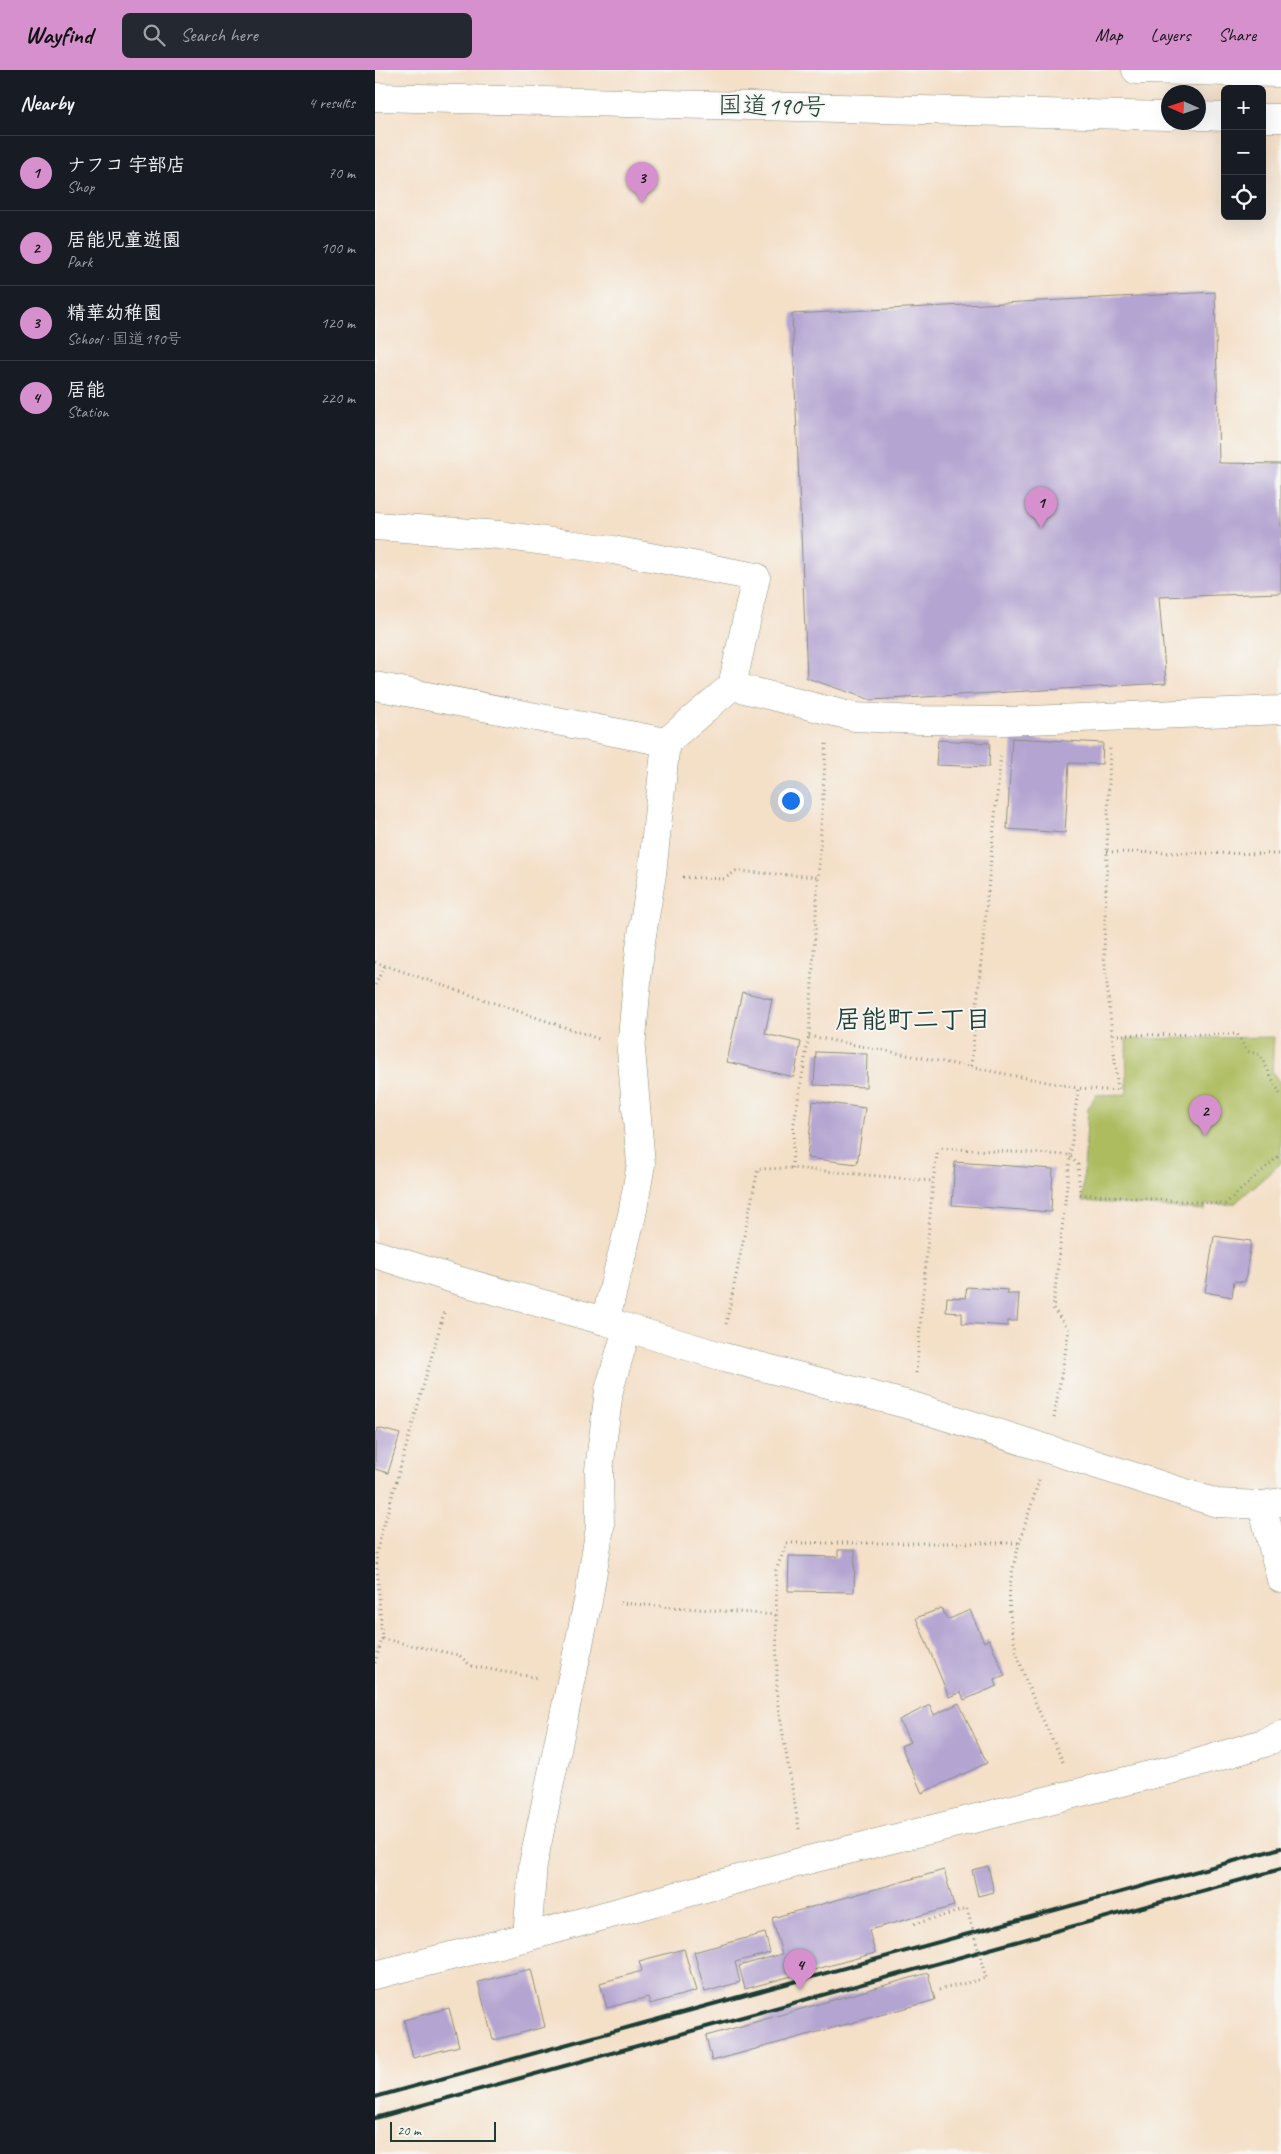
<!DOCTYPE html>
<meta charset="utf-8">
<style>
body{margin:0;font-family:Caveat,"Klee One",sans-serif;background:#242831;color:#f1f3f6}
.controls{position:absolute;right:15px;top:15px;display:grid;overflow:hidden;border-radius:8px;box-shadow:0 5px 20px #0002}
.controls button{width:45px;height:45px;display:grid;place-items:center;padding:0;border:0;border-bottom:1px solid #363941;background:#171b24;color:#f1f3f6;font:25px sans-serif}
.compass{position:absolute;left:786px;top:15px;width:45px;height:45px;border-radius:50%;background:#171b24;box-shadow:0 5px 20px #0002;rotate:273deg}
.scale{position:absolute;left:15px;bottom:12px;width:106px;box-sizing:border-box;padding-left:5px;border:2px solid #1f3d34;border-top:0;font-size:14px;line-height:18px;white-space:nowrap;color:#1f3d34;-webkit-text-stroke:4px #f6f6f2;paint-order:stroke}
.you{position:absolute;left:415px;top:730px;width:18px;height:18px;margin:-12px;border:4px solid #fff;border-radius:50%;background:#1a73e8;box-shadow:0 0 0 8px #1a73e833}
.badge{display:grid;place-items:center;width:32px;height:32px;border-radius:50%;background:#d690ce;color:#111;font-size:16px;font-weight:700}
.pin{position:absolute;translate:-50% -41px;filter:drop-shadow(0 1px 2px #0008)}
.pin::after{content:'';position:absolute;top:26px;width:18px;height:15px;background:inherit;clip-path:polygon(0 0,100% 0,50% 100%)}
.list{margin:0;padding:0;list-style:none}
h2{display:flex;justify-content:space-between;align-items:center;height:65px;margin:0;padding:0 20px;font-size:21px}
h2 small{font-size:16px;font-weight:400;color:#9ea1a6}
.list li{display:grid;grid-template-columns:32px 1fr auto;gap:15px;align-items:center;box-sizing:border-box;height:75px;padding:0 20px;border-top:1px solid #363941}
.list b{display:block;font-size:19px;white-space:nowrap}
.list p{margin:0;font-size:16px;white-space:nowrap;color:#9ea1a6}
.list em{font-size:16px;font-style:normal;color:#9ea1a6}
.icon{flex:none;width:28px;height:28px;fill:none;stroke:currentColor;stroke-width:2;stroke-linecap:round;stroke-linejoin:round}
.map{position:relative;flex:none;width:906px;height:2084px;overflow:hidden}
header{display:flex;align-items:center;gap:30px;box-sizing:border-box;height:70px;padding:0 25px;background:#d690ce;color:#111}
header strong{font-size:24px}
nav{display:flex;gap:28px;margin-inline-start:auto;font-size:18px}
.search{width:350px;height:45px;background:#242831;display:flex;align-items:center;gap:12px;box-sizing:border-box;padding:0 18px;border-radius:8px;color:#9ea1a6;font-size:19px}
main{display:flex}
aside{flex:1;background:#171b24}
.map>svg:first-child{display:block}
</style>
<header>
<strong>Wayfind</strong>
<div class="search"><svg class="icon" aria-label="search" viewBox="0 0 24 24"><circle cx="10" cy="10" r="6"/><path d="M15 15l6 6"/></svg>Search here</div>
<nav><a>Map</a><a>Layers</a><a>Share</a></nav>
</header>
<main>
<aside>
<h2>Nearby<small>4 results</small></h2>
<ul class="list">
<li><span class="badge">1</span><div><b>ナフコ 宇部店</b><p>Shop</p></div><em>70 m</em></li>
<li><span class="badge">2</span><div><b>居能児童遊園</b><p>Park</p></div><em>100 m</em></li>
<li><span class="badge">3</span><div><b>精華幼稚園</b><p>School · 国道190号</p></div><em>120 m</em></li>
<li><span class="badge">4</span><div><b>居能</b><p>Station</p></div><em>220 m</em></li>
</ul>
</aside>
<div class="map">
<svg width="906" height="2084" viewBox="0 0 906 2084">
<rect width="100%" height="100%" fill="#f6f6f2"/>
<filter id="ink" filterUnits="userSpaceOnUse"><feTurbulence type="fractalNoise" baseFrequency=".02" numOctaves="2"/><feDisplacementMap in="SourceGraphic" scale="10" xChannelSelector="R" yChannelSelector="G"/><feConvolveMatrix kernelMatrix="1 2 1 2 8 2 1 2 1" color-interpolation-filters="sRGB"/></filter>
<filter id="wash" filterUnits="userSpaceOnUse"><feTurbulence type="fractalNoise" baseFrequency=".0096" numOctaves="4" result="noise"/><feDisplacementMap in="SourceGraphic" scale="20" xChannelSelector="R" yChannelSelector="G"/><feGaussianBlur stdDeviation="1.12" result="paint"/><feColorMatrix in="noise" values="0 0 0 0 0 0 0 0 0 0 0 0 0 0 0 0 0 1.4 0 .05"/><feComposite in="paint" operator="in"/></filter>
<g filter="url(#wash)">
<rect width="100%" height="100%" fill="#f4dfc7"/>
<path fill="#adbc5f" stroke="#667c4a" d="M 899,967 L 897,1002 L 906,1014 L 906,1093 L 859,1134 L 830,1135 L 829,1140 L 707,1131 L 713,1038 L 721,1025 L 752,1024 L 751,969 Z"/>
<g id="blocks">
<g fill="#b4a4d1">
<path d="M 840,222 L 844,393 L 906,394 L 906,523 L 784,527 L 791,613 L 496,630 L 432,608 L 417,244 Z"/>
<path d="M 637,668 L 728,673 L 727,694 L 694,693 L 690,763 L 632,759 Z"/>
<path d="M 563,670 L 615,673 L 614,697 L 561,695 Z"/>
<path d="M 367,922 L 397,929 L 390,964 L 426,972 L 419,1007 L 352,992 Z"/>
<path d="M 441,982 L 492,984 L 491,1017 L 439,1015 Z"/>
<path d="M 438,1031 L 490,1038 L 482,1094 L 432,1088 Z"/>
<path d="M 580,1092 L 678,1099 L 676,1142 L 577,1135 Z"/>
<path d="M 839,1166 L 876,1171 L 870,1212 L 859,1211 L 857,1227 L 830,1222 Z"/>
<path d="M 592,1217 L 633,1220 L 632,1224 L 644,1224 L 642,1251 L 633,1251 L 633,1256 L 587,1253 L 587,1243 L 571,1242 L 572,1227 L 590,1228 Z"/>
<path d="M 3,1358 L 25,1364 L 13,1403 L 0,1399 L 0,1364 Z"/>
<path d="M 463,1480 L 480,1480 L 479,1522 L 413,1521 L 414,1486 L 463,1487 Z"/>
<path d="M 567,1538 L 572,1550 L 595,1540 L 609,1572 L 614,1569 L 630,1606 L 620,1610 L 622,1616 L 589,1630 L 586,1622 L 574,1627 L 541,1548 Z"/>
<path d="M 584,1633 L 612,1693 L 547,1723 L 526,1676 L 535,1672 L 524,1650 L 555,1635 L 559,1645 Z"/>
<path d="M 613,1796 L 619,1822 L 603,1826 L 597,1800 Z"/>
<path d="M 569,1800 L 579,1836 L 494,1860 L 500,1883 L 370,1919 L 364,1896 L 407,1884 L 397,1848 Z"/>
<path d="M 390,1863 L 395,1883 L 360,1892 L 365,1912 L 330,1922 L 319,1882 Z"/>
<path d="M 309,1879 L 321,1921 L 275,1934 L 273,1927 L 232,1938 L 225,1913 L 267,1901 L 264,1891 Z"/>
<path d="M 156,1899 L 170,1957 L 118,1970 L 103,1912 Z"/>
<path d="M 553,1903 L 560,1930 L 337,1991 L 331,1966 Z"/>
<path d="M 74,1938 L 84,1976 L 38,1988 L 29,1950 Z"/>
</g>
</g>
</g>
<g filter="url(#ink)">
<use href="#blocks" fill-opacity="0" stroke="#8a8e7e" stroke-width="1"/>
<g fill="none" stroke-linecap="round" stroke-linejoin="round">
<defs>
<g id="street">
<path d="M 0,456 L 125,465 L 238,480 L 381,507 L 357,616 L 291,672 L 277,804 L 265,877 L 256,980 L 266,1094 L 257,1145 L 230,1251"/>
<path d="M 0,616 L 291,672"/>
<path d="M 357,616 L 479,647 L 544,650 L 629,651 L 906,640"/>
<path d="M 0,1184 L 78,1209 L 230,1251 L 345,1286 L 538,1336 L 842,1433 L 887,1435 L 906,1432"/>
<path d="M 887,1435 L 906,1509"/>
<path d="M 152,1867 L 158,1794 L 213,1531 L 225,1457 L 224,1400 L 234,1320 L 252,1259"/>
</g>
<path id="secondary" d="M 0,1905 L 152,1867 L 429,1791 L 819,1694 L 889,1673 L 906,1665"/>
<g id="highway">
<path d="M 761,0 L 906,3"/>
<path d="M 0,27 L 794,46"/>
<path d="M 824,46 L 850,47"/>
<path d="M 887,48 L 906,48"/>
</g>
</defs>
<use href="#street" stroke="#8a8e7e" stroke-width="29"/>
<use href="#secondary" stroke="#8a8e7e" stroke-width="29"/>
<use href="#highway" stroke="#8a8e7e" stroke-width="29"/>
<g stroke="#8a8e7e" stroke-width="3" stroke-dasharray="1 4" stroke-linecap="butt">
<path d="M 732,782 L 906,784"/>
<path d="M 308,807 L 349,809 L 361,801 L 442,807"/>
<path d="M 0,892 L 224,969"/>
<path d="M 0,915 L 10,895"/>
<path d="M 738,965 L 862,964 L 872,981 L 885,985 L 906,1026"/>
<path d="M 434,966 L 703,1018"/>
<path d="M 596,996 L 626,684"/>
<path d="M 417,1098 L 419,1053 L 434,966 L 451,673"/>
<path d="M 351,1254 L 383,1099 L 417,1098 L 558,1111"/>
<path d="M 541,1303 L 558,1111 L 563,1078 L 694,1085 L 703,1095 L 705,1124 L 850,1134 L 906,1084"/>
<path d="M 679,1348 L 694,1260 L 678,1238 L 703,1018 L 743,1021 L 729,885 L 735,678"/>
<path d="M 664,1410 C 655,1441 638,1486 635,1517 C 630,1581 663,1638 689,1694"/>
<path d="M 245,1533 L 401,1545"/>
<path d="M 7,1569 L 84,1585 L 96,1596 L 164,1608"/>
<path d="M 0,1593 L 7,1569 L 1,1483 L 70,1239"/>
<path d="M 424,1759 L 402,1629 L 401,1500 L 412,1473 L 646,1473"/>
<path d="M 539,1854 L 592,1839"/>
<path d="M 564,1920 L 611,1908"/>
</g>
<use href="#street" stroke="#fff" stroke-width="28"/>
<use href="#secondary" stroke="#fff" stroke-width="28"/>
<use href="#highway" stroke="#fff" stroke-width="28"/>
<g stroke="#1f3d34" stroke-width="4">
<path d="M 0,2027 L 906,1778"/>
<path d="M 0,2048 L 906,1799"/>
</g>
<path stroke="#8a8e7e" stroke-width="3" stroke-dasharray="1 4" stroke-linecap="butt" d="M 592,1839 L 611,1908"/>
</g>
</g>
<g text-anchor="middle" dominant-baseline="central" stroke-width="4" stroke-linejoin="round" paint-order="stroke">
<g font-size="25" fill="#1f3d34" stroke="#f6f6f2">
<text transform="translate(397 36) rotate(1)">国道190号</text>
</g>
<g font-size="26" font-weight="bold" fill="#1f3d34" stroke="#f6f6f2">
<text x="538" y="949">居能町二丁目</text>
</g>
</g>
</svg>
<div class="controls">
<button>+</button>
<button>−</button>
<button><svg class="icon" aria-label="locate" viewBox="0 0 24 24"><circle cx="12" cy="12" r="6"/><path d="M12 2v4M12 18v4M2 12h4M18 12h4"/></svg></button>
</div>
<svg class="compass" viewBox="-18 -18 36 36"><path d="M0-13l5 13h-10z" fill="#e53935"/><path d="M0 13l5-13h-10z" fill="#9ea1a6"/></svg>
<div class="scale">20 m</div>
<div class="you"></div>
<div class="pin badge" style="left:666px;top:458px">1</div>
<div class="pin badge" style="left:830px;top:1066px">2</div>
<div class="pin badge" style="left:267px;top:133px">3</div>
<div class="pin badge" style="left:425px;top:1920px">4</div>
</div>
</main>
